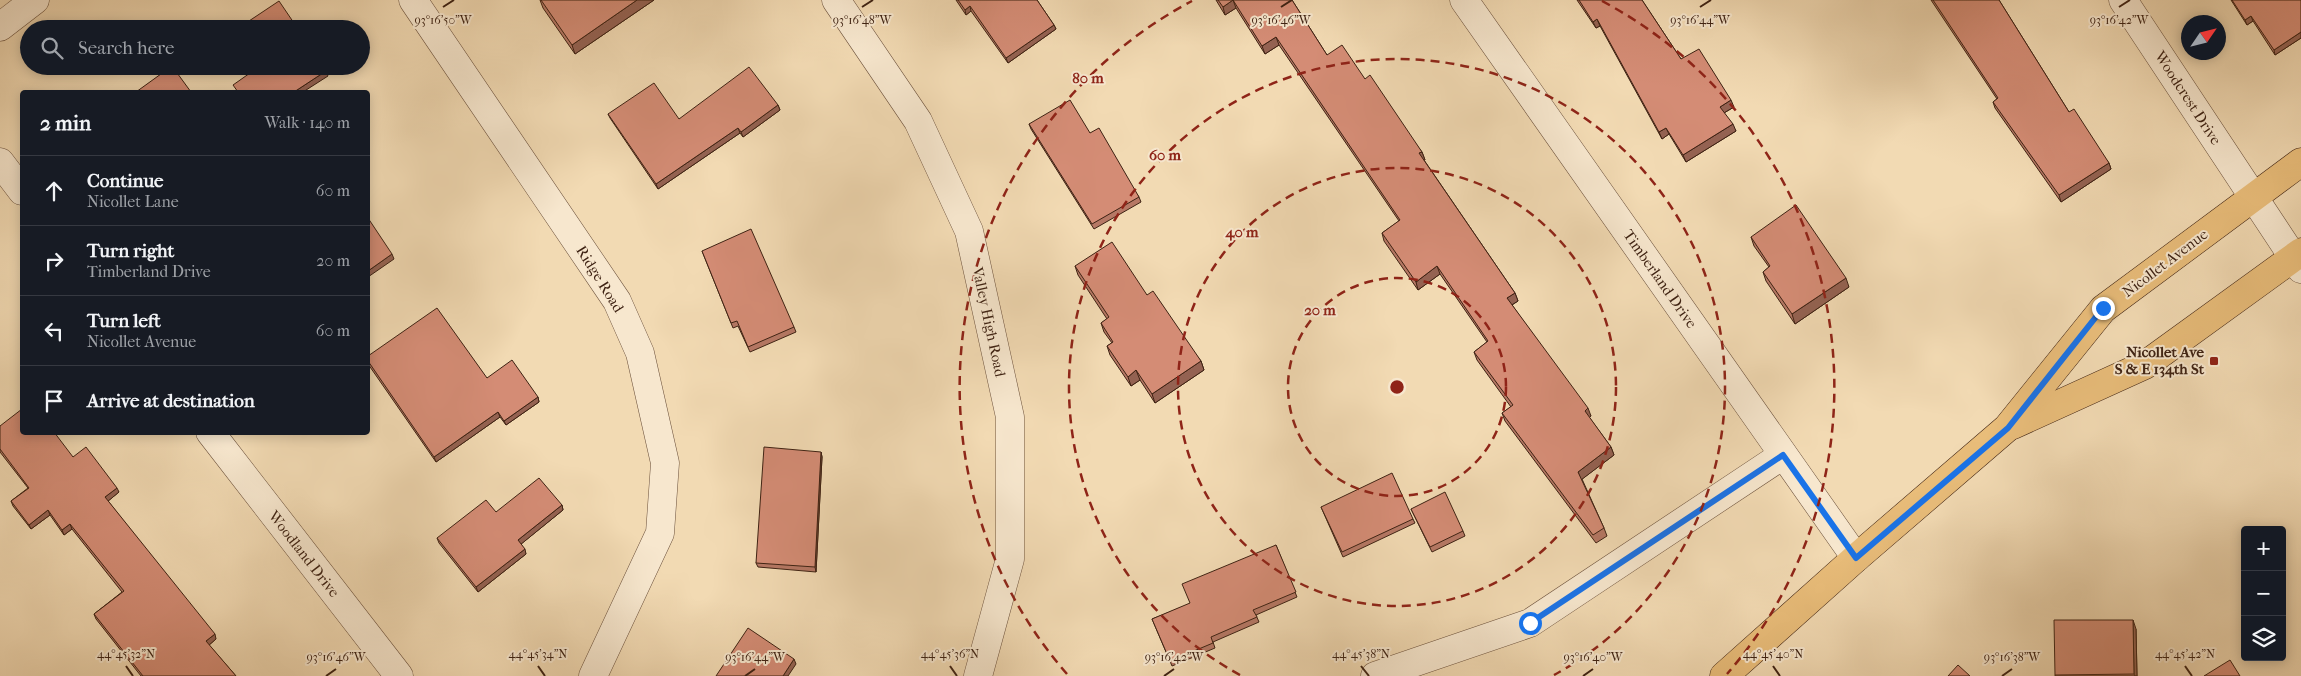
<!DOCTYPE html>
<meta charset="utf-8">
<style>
body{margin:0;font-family:"IM FELL French Canon",serif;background:#242831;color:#f1f3f6}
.controls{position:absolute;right:15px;bottom:15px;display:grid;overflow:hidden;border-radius:5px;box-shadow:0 2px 12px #0003}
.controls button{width:45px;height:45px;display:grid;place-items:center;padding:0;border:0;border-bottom:1px solid #363941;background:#171b24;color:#f1f3f6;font:25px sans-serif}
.compass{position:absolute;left:2181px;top:15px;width:45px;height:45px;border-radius:50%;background:#171b24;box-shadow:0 2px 12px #0003;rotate:55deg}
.stop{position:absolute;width:15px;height:15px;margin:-11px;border:4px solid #1a73e8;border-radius:50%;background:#fff}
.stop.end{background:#1a73e8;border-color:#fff;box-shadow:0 1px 5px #0008}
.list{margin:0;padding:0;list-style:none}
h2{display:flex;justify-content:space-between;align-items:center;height:65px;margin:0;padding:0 20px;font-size:21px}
h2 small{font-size:16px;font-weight:400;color:#9ea1a6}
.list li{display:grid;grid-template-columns:32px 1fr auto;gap:15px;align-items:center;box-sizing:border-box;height:70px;padding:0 20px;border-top:1px solid #363941}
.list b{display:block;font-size:19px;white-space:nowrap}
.list p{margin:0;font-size:16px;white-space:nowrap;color:#9ea1a6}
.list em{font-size:16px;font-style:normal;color:#9ea1a6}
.icon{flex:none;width:28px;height:28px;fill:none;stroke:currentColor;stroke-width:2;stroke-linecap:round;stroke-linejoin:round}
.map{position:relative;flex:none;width:2301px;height:676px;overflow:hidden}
.search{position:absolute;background:#171b24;box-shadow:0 2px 12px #0003;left:20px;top:20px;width:350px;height:55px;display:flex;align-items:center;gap:12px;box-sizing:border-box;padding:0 18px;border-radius:28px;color:#9ea1a6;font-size:19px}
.panel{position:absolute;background:#171b24;box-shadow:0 2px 12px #0003;left:20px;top:90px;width:350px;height:345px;border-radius:5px}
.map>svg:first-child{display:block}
</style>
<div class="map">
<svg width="2301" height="676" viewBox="0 0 2301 676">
<rect width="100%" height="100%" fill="#f2dab3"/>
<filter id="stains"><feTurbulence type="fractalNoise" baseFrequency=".004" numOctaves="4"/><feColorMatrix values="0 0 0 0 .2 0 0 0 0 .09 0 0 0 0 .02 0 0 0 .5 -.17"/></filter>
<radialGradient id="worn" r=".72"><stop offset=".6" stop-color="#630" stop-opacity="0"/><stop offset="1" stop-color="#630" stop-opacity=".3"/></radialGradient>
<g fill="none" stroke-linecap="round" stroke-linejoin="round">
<defs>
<g id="minor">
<path d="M 413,0 L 617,301 L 640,353 L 665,463 L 660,533 L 593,676"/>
<path d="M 836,0 L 918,121 L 969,231 L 1010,417 L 1010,559 L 978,676"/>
<path d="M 1464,0 L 1856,558"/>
<path d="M 2123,0 L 2301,269"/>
<path d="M 0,27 L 35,0"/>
<path d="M 0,162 L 22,191"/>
<path d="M 210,432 L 399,676"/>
<path d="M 1375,676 L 1530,623 L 1783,455"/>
</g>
<g id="major">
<path d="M 2013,425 L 2145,365 L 2301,252"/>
<path d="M 1724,676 L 1856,558 L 2007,428 L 2103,309 L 2301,162"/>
</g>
</defs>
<use href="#minor" stroke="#6b503b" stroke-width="29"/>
<use href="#major" stroke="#3e2213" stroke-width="29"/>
<use href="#minor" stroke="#f7e7ce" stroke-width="28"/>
<use href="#major" stroke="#e9bd7a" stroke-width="28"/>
</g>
<g fill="#b67865" stroke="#3e2213">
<path d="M 540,0 L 654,0 L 575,54 L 543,8 Z"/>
<path d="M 956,0 L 1037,0 L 1054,25 L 1056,29 L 1008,63 L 971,11 L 966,15 Z"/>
<path d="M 1216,0 L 1292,0 L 1327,55 L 1365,79 L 1422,152 L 1425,160 L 1424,160 L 1515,293 L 1518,301 L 1512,305 L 1591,416 L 1589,417 L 1611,447 L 1614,455 L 1582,479 L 1604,528 L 1607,536 L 1596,543 L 1505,421 L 1502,413 L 1511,407 L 1477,360 L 1474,352 L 1487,342 L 1440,274 L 1418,290 L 1384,241 L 1382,233 L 1399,221 L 1279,45 L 1265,54 L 1236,8 L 1225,15 Z"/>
<path d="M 1577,0 L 1642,0 L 1681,59 L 1734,107 L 1724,113 L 1736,131 L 1686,162 L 1669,134 L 1662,139 L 1600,26 L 1596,28 Z"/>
<path d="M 1931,0 L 1999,0 L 2069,112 L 2109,163 L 2111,169 L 2061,202 L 1995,108 L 1993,102 L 1997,99 Z"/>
<path d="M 2231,0 L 2301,0 L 2301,38 L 2275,55 L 2253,21 L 2247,25 Z"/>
<path d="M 778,105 L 780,110 L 743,137 L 740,133 L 658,189 L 610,118 L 608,114 L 679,119 Z"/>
<path d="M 1029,124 L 1090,133 L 1139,197 L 1141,202 L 1094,229 L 1031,129 Z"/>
<path d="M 1751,237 L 1849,287 L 1795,324 L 1766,281 L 1763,272 L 1769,267 L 1754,246 Z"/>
<path d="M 702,251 L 794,327 L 796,332 L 750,352 L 738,326 L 733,328 Z"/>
<path d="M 1075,266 L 1147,295 L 1201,361 L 1204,370 L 1155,403 L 1140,380 L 1131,386 L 1110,355 L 1107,346 L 1112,343 L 1104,332 L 1101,323 L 1107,319 L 1078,275 Z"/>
<path d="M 368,356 L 487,378 L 538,397 L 539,402 L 506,425 L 500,417 L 436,462 L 368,364 Z"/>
<path d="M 0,426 L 73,457 L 119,492 L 108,501 L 216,639 L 209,645 L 236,676 L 141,676 L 96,619 L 94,614 L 122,592 L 72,529 L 64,535 L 50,515 L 31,529 L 13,506 L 11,501 L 28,488 L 0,452 Z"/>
<path d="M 821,452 L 822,457 L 816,572 L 758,567 L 756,563 Z"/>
<path d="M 562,505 L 563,510 L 521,544 L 526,554 L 478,592 L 439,543 L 437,538 L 496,512 Z"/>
<path d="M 1321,507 L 1413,519 L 1415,523 L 1343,557 Z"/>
<path d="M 1411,509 L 1463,531 L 1465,536 L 1432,552 Z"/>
<path d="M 1276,545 L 1297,597 L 1256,615 L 1259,622 L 1213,642 L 1215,648 L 1172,666 L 1152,619 L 1190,604 Z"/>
<path d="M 2136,629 L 2137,676 L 2055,676 L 2055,675 Z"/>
</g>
<g fill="#946252" stroke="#3e2213">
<path d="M 637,0 L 654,0 L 575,54 L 572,45 Z"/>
<path d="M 1233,0 L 1236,8 L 1225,15 L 1223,7 Z"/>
<path d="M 970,6 L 971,11 L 966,15 L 965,10 Z"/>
<path d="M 2251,16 L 2253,21 L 2247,25 L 2245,20 Z"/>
<path d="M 1597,19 L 1600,26 L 1596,28 L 1593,22 Z"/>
<path d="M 1054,25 L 1056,29 L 1008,63 L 1006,58 Z"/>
<path d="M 2301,32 L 2301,38 L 2275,55 L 2274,50 Z"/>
<path d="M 1276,37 L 1279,45 L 1265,54 L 1262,46 Z"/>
<path d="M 326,71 L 328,76 L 303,92 L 294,92 Z"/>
<path d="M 1731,100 L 1734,107 L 1722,114 L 1720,107 Z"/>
<path d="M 778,105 L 780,110 L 743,137 L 741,132 Z"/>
<path d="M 1733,124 L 1736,131 L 1686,162 L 1683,155 Z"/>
<path d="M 738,128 L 740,133 L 658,189 L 656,184 Z"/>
<path d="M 1666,128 L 1669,134 L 1662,139 L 1659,132 Z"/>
<path d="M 1422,152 L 1425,160 L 1422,161 L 1419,153 Z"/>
<path d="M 2109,163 L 2111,169 L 2061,202 L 2059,195 Z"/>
<path d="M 392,254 L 394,259 L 368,277 L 368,271 Z"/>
<path d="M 1437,266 L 1440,274 L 1418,290 L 1416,282 Z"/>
<path d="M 1846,278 L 1849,287 L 1795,324 L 1792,314 Z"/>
<path d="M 1515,293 L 1518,301 L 1510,306 L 1507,298 Z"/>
<path d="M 1201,361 L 1204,370 L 1155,403 L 1152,394 Z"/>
<path d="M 1136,370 L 1140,380 L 1131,386 L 1128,377 Z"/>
<path d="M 538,397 L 539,402 L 506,425 L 504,421 Z"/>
<path d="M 1588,408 L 1591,416 L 1588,419 L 1585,411 Z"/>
<path d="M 498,412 L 500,417 L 436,462 L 434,457 Z"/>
<path d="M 1611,447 L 1614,455 L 1581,480 L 1578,472 Z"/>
<path d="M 821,452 L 822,457 L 816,572 L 815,567 Z"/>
<path d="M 117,488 L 119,492 L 107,502 L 105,497 Z"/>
<path d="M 562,505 L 563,510 L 520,545 L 518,540 Z"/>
<path d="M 48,510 L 50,515 L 31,529 L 29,525 Z"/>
<path d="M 70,524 L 72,529 L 64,535 L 62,530 Z"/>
<path d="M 525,549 L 526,554 L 478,592 L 476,587 Z"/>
<path d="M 2133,620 L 2136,629 L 2137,676 L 2135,676 L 2134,674 Z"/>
<path d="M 215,634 L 216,639 L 208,646 L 206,641 Z"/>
<path d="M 794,659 L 796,664 L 788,676 L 783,676 Z"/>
</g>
<g fill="#d48c75" stroke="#3e2213">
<path d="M 541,0 L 637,0 L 572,45 Z"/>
<path d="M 958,0 L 1037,0 L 1054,25 L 1006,58 L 970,6 L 965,10 Z"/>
<path d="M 1218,0 L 1233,0 L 1223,7 Z"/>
<path d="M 1233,0 L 1292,0 L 1327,55 L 1342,45 L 1365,79 L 1370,75 L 1422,152 L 1419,153 L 1515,293 L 1507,298 L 1588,408 L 1585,411 L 1611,447 L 1578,472 L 1604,528 L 1593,535 L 1502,413 L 1513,405 L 1474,352 L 1488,341 L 1437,266 L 1416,282 L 1382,233 L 1400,220 L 1276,37 L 1262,46 Z"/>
<path d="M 1579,0 L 1642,0 L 1681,59 L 1699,49 L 1731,100 L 1720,107 L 1733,124 L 1683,155 L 1666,128 L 1659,132 L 1597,19 L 1593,22 Z"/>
<path d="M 1933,0 L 1999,0 L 2069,112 L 2074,109 L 2109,163 L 2059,195 L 1993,102 L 1998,98 Z"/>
<path d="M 2232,0 L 2301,0 L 2301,32 L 2274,50 L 2251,16 L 2245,20 Z"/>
<path d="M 279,1 L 298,29 L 237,29 Z"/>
<path d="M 172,66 L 191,92 L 136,92 Z"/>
<path d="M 260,66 L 323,66 L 326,71 L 294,92 L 238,92 L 233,85 Z"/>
<path d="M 749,67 L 778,105 L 741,132 L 738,128 L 656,184 L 608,114 L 654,83 L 679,119 Z"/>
<path d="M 1070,100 L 1090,133 L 1099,128 L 1139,197 L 1092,224 L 1029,124 Z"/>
<path d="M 1796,205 L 1846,278 L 1792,314 L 1763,272 L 1770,266 L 1751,237 Z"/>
<path d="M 368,218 L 392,254 L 368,271 Z"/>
<path d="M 751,229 L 794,327 L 748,347 L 737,321 L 731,323 L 702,251 Z"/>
<path d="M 1112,242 L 1147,295 L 1153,291 L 1201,361 L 1152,394 L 1136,370 L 1128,377 L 1107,346 L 1113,342 L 1101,323 L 1109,317 L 1075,266 Z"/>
<path d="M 437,308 L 487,378 L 512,360 L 538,397 L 504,421 L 498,412 L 434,457 L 368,361 L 368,356 Z"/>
<path d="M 22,409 L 22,432 L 54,432 L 73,457 L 86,447 L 117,488 L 105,497 L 215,634 L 206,641 L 236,676 L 143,676 L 94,614 L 124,591 L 70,524 L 62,530 L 48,510 L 29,525 L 11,501 L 29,488 L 0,449 L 0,426 Z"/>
<path d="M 764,447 L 821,452 L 815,567 L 756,563 Z"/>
<path d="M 1392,473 L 1413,519 L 1342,552 L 1321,507 Z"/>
<path d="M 539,478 L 562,505 L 518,540 L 525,549 L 476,587 L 437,538 L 486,500 L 496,512 Z"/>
<path d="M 1445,492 L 1463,531 L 1430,547 L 1411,509 Z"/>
<path d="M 1276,545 L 1296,592 L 1253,610 L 1257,617 L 1211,637 L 1213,643 L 1170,661 L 1152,619 L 1190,603 L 1182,584 Z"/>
<path d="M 2054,620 L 2133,620 L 2134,674 L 2055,675 Z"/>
<path d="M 748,628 L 794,659 L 783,676 L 716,676 Z"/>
<path d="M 2230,660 L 2240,676 L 2204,676 Z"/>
<path d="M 1958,665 L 1970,676 L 1948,676 Z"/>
</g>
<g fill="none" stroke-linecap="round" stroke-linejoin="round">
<path stroke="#1a73e8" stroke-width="6" d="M 1530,623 L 1783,455 L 1856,558 L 2008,428 L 2103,308"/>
</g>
<path fill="none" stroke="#3e2213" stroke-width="2" d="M 443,7 L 454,0M 862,7 L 873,0M 1281,7 L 1292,0M 1700,7 L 1711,0M 2119,7 L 2130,0M 126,666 L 133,676M 538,666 L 545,676M 950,666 L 957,676M 1361,666 L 1369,676M 1773,666 L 1780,676M 2185,666 L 2192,676M 326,676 L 336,669M 745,676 L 755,669M 1164,676 L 1174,669M 1583,676 L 1593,669M 2002,676 L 2012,669"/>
<g fill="none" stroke="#8f2418" stroke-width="2.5" stroke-dasharray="9 6">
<circle cx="1397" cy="387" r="109"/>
<circle cx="1397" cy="387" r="219"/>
<path d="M1240 675A328 328 0 1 1 1554 675"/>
<path d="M1067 674A437 437 0 0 1 1192 1M1602 1A437 437 0 0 1 1727 674"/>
</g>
<rect fill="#8f2418" stroke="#f7e7ce" stroke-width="2" x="2209" y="356" width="10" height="10" rx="2.5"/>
<g text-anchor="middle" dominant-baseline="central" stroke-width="4" stroke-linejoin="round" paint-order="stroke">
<g font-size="15" fill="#3e2213" stroke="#f7e7ce">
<text transform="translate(2188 98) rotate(57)">Woodcrest Drive</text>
<text transform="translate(2165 263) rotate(-37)">Nicollet Avenue</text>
<text transform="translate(600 279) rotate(58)">Ridge Road</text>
<text transform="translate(1660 279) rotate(55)">Timberland Drive</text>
<text transform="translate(989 322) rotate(78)">Valley High Road</text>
<text transform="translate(304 554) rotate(52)">Woodland Drive</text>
</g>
<g font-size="15" font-weight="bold" fill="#3e2213" stroke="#f7e7ce" text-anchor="end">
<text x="2204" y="352">Nicollet Ave<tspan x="2204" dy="17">S &amp; E 134th St</tspan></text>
</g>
</g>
<g font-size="12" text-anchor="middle" fill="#3e2213" stroke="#f7e7ce" stroke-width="4" stroke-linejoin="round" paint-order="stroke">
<text x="443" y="24">93°16'50"W</text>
<text x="862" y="24">93°16'48"W</text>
<text x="1281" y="24">93°16'46"W</text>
<text x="1700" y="24">93°16'44"W</text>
<text x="2119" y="24">93°16'42"W</text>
<text x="126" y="658">44°45'32"N</text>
<text x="538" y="658">44°45'34"N</text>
<text x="950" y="658">44°45'36"N</text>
<text x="1361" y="658">44°45'38"N</text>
<text x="1773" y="658">44°45'40"N</text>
<text x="2185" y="658">44°45'42"N</text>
<text x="336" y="661">93°16'46"W</text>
<text x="755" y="661">93°16'44"W</text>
<text x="1174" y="661">93°16'42"W</text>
<text x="1593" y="661">93°16'40"W</text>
<text x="2012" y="661">93°16'38"W</text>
</g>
<circle cx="1397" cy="387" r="8" fill="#8f2418" stroke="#f7e7ce" stroke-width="2.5"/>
<g font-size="15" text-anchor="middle" font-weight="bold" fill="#8f2418" stroke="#f7e7ce" stroke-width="4" stroke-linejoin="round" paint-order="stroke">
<text x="1088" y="83">80 m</text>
<text x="1165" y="160">60 m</text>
<text x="1242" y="237">40 m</text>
<text x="1320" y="315">20 m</text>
</g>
<rect width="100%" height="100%" filter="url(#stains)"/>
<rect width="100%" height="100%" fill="url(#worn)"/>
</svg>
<div class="controls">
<button>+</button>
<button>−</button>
<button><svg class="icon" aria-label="layers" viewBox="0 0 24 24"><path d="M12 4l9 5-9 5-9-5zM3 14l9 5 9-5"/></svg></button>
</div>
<svg class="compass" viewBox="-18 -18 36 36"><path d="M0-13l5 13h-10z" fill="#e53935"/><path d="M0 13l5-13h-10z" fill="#9ea1a6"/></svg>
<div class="stop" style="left:1530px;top:623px"></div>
<div class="stop end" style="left:2103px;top:308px"></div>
<div class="search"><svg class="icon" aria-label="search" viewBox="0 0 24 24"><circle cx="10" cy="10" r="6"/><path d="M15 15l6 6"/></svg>Search here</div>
<section class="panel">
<h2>2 min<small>Walk · 140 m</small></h2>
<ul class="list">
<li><svg class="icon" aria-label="ahead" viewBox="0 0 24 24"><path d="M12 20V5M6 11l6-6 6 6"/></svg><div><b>Continue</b><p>Nicollet Lane</p></div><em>60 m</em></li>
<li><svg class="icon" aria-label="right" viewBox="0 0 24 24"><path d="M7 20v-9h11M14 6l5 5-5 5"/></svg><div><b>Turn right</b><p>Timberland Drive</p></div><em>20 m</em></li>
<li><svg class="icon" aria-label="left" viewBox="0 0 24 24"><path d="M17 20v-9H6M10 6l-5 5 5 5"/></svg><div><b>Turn left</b><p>Nicollet Avenue</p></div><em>60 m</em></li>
<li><svg class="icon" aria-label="arrive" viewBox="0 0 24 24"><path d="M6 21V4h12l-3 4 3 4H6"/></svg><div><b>Arrive at destination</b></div></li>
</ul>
</section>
</div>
